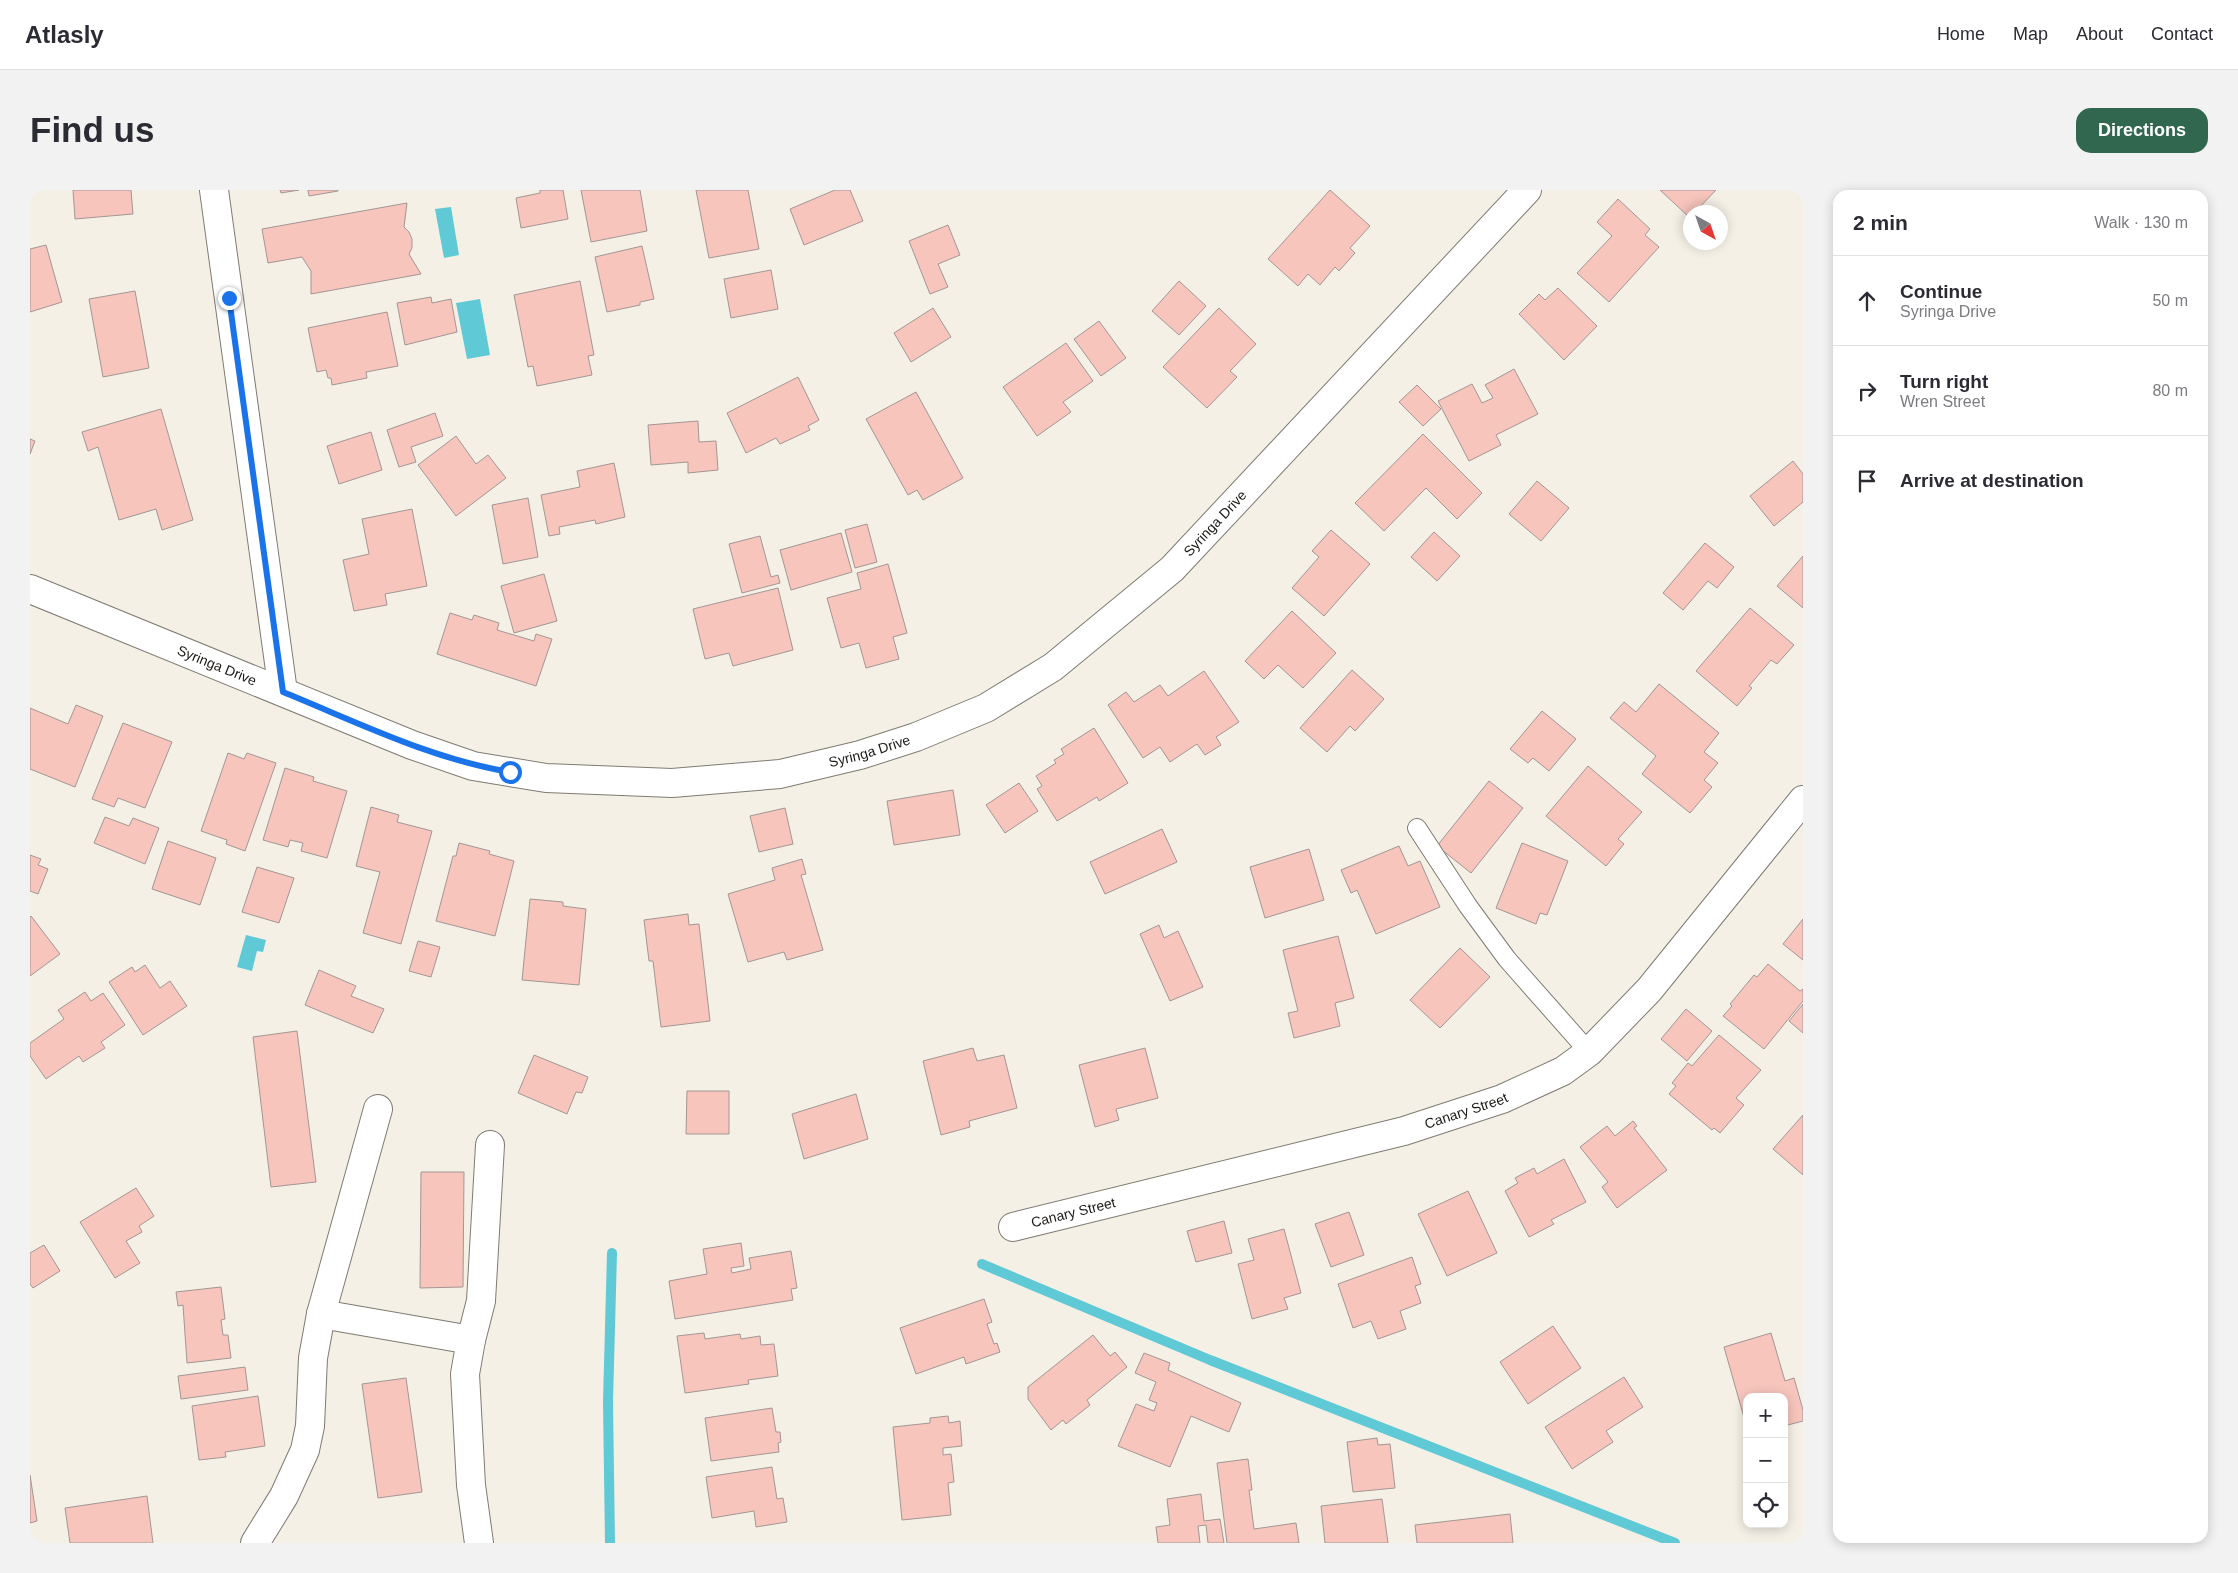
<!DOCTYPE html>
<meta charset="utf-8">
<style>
body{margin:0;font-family:Arial,sans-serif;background:#f2f2f3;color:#2b2b33}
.controls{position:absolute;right:15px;bottom:15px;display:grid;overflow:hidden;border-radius:10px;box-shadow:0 2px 12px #0003}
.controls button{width:45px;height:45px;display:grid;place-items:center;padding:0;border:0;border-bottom:1px solid #e1e1e2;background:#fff;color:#2b2b33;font:25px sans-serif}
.compass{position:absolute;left:1653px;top:15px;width:45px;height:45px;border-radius:50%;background:#fff;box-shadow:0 2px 12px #0003;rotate:140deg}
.stop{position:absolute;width:15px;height:15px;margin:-11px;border:4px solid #1a73e8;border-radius:50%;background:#fff}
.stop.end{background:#1a73e8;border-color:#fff;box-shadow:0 1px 5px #0008}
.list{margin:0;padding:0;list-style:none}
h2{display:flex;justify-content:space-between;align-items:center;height:65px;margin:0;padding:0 20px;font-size:21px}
h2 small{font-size:16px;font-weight:400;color:#7c7c81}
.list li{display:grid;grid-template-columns:32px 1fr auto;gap:15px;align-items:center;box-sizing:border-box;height:90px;padding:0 20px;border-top:1px solid #e1e1e2}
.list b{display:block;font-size:19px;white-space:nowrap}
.list p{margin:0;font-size:16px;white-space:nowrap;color:#7c7c81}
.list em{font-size:16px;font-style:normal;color:#7c7c81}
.icon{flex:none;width:28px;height:28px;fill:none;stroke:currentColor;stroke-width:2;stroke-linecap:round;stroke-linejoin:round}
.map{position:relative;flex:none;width:1773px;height:1353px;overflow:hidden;border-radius:15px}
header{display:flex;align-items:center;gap:30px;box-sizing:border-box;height:70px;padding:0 25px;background:#fff;border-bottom:1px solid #e1e1e2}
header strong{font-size:24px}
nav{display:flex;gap:28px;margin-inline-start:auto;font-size:18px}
.intro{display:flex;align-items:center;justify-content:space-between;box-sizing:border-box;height:120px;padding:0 30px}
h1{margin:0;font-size:35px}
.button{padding:12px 22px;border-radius:15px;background:#30674e;color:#fff;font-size:18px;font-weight:700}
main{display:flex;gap:30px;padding:0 30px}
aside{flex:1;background:#fff;border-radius:15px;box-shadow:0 2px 12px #0003}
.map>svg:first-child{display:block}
</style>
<header>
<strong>Atlasly</strong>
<nav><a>Home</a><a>Map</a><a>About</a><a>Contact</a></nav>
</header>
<div class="intro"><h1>Find us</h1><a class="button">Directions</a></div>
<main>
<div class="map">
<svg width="1773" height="1353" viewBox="0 0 1773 1353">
<rect width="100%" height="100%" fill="#f5f0e6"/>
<g fill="#5fc9d6">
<path d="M 421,17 L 429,65 L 414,68 L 405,19 Z"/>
<path d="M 450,109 L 460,165 L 437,169 L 426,113 Z"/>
<path d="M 216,745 L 236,750 L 233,762 L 227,761 L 222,781 L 207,777 Z"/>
</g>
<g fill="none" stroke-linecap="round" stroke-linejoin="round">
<g stroke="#5fc9d6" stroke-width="10">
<path d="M 952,1074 L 1180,1170 L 1645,1353"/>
<path d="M 580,1353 L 578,1212 L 582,1063"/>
</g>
</g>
<g fill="#f7c5bc" stroke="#a29694">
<path d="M 43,0 L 101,0 L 103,24 L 45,29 Z"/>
<path d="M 250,0 L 269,0 L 251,3 Z"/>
<path d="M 278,0 L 308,0 L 308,1 L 279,6 Z"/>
<path d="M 510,0 L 533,0 L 538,29 L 491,38 L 486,8 L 510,3 Z"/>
<path d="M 551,0 L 610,0 L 617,41 L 561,52 Z"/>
<path d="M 666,0 L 718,0 L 729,59 L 679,68 Z"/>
<path d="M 805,0 L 820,0 L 833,31 L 774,55 L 760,19 Z"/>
<path d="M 1300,0 L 1340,36 L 1320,58 L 1325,63 L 1309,81 L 1305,77 L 1290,95 L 1278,84 L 1268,96 L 1238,69 Z"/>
<path d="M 1630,0 L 1686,0 L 1665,22 L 1660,22 L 1660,28 Z"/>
<path d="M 1588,9 L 1620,39 L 1615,45 L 1629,57 L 1579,112 L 1547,83 L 1582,46 L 1567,32 Z"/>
<path d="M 377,13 L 374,37 L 379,42 L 382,49 L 382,58 L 379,64 L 391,84 L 281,104 L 281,81 L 272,67 L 238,73 L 232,39 Z"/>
<path d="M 918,35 L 930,65 L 908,74 L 918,97 L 900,104 L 879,51 Z"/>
<path d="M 16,55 L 32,112 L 0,122 L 0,59 Z"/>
<path d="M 612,56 L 624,109 L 610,112 L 610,115 L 577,122 L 565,67 Z"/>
<path d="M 741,80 L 748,119 L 701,128 L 694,89 Z"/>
<path d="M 550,91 L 564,165 L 558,166 L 562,185 L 507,196 L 503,176 L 498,177 L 484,105 Z"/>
<path d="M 1149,91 L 1176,116 L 1149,145 L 1122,121 Z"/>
<path d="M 1528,98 L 1567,136 L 1534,170 L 1489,124 L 1509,104 L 1515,110 Z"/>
<path d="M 105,101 L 119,178 L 73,187 L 59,109 Z"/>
<path d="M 401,107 L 402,113 L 421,109 L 427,142 L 375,155 L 367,113 Z"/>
<path d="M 903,118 L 921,147 L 881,172 L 864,143 Z"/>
<path d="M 1189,118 L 1226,154 L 1200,181 L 1207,187 L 1177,218 L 1133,177 Z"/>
<path d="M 357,122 L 368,176 L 336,182 L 337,188 L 302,195 L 301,188 L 298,188 L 296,180 L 287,182 L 278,138 Z"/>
<path d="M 1069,131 L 1096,168 L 1071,186 L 1044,149 Z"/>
<path d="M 1036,153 L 1063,191 L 1033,212 L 1041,222 L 1007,246 L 973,197 Z"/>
<path d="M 1484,179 L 1508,224 L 1466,245 L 1471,255 L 1439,271 L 1408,211 L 1442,194 L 1452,213 L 1463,208 L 1455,195 Z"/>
<path d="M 768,187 L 789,230 L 778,236 L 780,240 L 750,254 L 746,248 L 716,263 L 697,223 Z"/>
<path d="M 1387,195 L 1411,219 L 1393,236 L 1369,212 Z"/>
<path d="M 886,202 L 933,288 L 893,310 L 887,300 L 878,305 L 836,229 Z"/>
<path d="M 131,219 L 163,330 L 132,340 L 126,319 L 89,330 L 68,257 L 58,261 L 52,242 Z"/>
<path d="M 405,223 L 413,246 L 381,257 L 386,272 L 369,277 L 357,240 Z"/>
<path d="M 668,231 L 669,252 L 686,251 L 688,280 L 658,283 L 658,272 L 621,275 L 618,235 Z"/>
<path d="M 341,242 L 352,280 L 309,294 L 297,256 Z"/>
<path d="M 1393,244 L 1452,303 L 1427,329 L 1396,298 L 1354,341 L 1325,313 Z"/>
<path d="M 426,246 L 446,274 L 458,265 L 476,288 L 426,326 L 388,275 Z"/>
<path d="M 0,249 L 5,251 L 0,264 Z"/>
<path d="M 1763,271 L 1773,284 L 1773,312 L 1744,336 L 1720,306 Z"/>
<path d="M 584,273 L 595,327 L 566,334 L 565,330 L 529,337 L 530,344 L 519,346 L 511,305 L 550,297 L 547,281 Z"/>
<path d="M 1507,291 L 1539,318 L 1511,351 L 1479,324 Z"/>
<path d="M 498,308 L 508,367 L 473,374 L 462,315 Z"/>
<path d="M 382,319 L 397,396 L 355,404 L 357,415 L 324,421 L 313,370 L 339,364 L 332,329 Z"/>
<path d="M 837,334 L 847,372 L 825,378 L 815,340 Z"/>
<path d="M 1301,340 L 1340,374 L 1294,426 L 1262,398 L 1289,367 L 1282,361 Z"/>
<path d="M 1404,342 L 1430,366 L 1407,391 L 1381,367 Z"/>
<path d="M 811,343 L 822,382 L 761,400 L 750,360 Z"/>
<path d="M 730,346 L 741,387 L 748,385 L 750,393 L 712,403 L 699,354 Z"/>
<path d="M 1675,353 L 1704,377 L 1687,398 L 1678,391 L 1653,420 L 1633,403 Z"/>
<path d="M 1773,366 L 1773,418 L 1747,396 Z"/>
<path d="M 858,374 L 877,443 L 863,447 L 869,469 L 836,478 L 829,453 L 811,458 L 797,408 L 831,399 L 827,383 Z"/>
<path d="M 514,384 L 527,431 L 484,443 L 471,396 Z"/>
<path d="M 748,398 L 763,460 L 703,476 L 699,463 L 675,469 L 663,419 Z"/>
<path d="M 1720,418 L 1764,455 L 1747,474 L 1741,470 L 1719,496 L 1722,498 L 1707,516 L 1666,481 Z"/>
<path d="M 1262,421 L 1306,463 L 1273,498 L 1248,475 L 1234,489 L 1215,471 Z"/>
<path d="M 420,423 L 442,430 L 444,425 L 469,433 L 467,440 L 504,451 L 506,444 L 522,449 L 506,496 L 407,464 Z"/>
<path d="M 1322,480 L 1354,509 L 1325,541 L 1320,536 L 1297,562 L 1270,538 Z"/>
<path d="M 1174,481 L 1209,532 L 1186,547 L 1191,555 L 1175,565 L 1167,554 L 1140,572 L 1130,557 L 1113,568 L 1078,515 L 1096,502 L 1104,512 L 1130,495 L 1138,506 Z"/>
<path d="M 1629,494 L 1689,543 L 1674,562 L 1688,573 L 1674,590 L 1682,597 L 1660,623 L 1612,584 L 1626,566 L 1580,528 L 1594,512 L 1606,522 Z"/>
<path d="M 46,515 L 73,526 L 45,597 L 0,579 L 0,518 L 38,534 Z"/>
<path d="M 1512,521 L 1546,549 L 1519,581 L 1503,568 L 1498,573 L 1480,559 Z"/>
<path d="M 93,533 L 142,552 L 115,618 L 88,608 L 84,617 L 62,609 Z"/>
<path d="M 1064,538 L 1098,593 L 1069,611 L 1067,607 L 1027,631 L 1007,599 L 1012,596 L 1006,586 L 1026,573 L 1024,570 L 1034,564 L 1031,559 Z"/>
<path d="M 198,563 L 214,569 L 217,563 L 246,573 L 215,661 L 196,654 L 197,650 L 171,641 Z"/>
<path d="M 1558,576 L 1612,622 L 1588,649 L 1594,654 L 1576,676 L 1516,626 Z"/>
<path d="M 255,578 L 284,587 L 283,591 L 317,601 L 297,668 L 271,661 L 273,653 L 260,650 L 258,657 L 233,650 Z"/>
<path d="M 1459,591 L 1493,618 L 1441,683 L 1407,656 Z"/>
<path d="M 989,593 L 1008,621 L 975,643 L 956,615 Z"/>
<path d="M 923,600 L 930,645 L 864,655 L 857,611 Z"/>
<path d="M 341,617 L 369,625 L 367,632 L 402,641 L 371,754 L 333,743 L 350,682 L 326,676 Z"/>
<path d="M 755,618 L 763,654 L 729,662 L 720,626 Z"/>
<path d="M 75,627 L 99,636 L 103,628 L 129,638 L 115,674 L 64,653 Z"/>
<path d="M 1132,639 L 1147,672 L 1075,704 L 1060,672 Z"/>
<path d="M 138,651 L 186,668 L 170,715 L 122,699 Z"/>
<path d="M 429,653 L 460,661 L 459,664 L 484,671 L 465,746 L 406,731 L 423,666 L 426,666 Z"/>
<path d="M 1492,653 L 1538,671 L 1517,725 L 1510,723 L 1506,734 L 1466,718 Z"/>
<path d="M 1369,656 L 1378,676 L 1390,671 L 1410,717 L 1346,744 L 1327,700 L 1321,703 L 1311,680 Z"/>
<path d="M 1279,659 L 1294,710 L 1235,728 L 1220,677 Z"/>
<path d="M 0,665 L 11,669 L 8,675 L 18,679 L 8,704 L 0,701 Z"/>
<path d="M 772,669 L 776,684 L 771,685 L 793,760 L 757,770 L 754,762 L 718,772 L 698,704 L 745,690 L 742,678 Z"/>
<path d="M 227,677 L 264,688 L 249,733 L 212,722 Z"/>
<path d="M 500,709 L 533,712 L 533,716 L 556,719 L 549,795 L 492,790 Z"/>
<path d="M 658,724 L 659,735 L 669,734 L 680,831 L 631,837 L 623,771 L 619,771 L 614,730 Z"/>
<path d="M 1,726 L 30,764 L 0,786 L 0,727 Z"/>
<path d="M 1773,729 L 1773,770 L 1753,754 Z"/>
<path d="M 1129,735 L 1134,748 L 1148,741 L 1173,797 L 1140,811 L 1110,744 Z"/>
<path d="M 1308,746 L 1324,808 L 1305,813 L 1310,836 L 1264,848 L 1258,823 L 1268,821 L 1253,760 Z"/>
<path d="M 388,751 L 410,757 L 401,787 L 379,781 Z"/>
<path d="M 1430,758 L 1460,787 L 1410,838 L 1380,810 Z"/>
<path d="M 1738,774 L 1770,801 L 1773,799 L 1773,811 L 1734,859 L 1693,826 L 1702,816 L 1700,814 L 1724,785 L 1727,787 Z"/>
<path d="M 115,775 L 130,798 L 140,791 L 157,816 L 113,845 L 79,792 L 102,777 L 105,782 Z"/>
<path d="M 289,780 L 326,796 L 321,806 L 354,819 L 343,843 L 275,815 Z"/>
<path d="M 55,802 L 61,811 L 73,803 L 95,835 L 71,852 L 75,858 L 53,872 L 49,866 L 16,889 L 0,866 L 0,853 L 34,829 L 28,820 Z"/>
<path d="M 1773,814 L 1773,843 L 1759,831 Z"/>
<path d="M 1656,819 L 1682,841 L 1657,871 L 1631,849 Z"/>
<path d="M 267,841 L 286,992 L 241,997 L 223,847 Z"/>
<path d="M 1689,845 L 1731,880 L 1706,908 L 1714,915 L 1690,943 L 1684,938 L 1682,940 L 1639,904 L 1646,896 L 1642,893 L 1658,873 L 1662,876 Z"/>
<path d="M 943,858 L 947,871 L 974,865 L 987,918 L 939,931 L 940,937 L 911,945 L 893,871 Z"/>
<path d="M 1115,858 L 1128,908 L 1086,919 L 1089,930 L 1065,937 L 1049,875 Z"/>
<path d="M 504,865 L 558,887 L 552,903 L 546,902 L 537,924 L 488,903 Z"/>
<path d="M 657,901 L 699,901 L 699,944 L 656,944 Z"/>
<path d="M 826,904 L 838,949 L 774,969 L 762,924 Z"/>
<path d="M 1773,925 L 1773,985 L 1743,959 Z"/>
<path d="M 1603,931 L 1607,936 L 1604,938 L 1637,980 L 1587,1018 L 1572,997 L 1578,992 L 1550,957 L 1577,936 L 1585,946 Z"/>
<path d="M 1534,969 L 1556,1012 L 1521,1030 L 1524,1034 L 1499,1047 L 1475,1001 L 1488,993 L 1485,988 L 1504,978 L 1507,984 Z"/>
<path d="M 391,982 L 434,982 L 433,1097 L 390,1098 Z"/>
<path d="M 106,998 L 124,1026 L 109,1036 L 112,1042 L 96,1051 L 110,1073 L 85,1088 L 50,1032 Z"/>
<path d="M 1438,1001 L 1467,1063 L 1417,1086 L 1388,1024 Z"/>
<path d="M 1319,1022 L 1334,1065 L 1301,1077 L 1285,1034 Z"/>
<path d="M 1194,1031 L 1202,1063 L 1166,1072 L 1157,1041 Z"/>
<path d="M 1254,1039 L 1271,1103 L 1254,1108 L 1258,1119 L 1222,1129 L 1208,1074 L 1224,1070 L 1218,1049 Z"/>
<path d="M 711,1053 L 714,1076 L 701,1078 L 702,1083 L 721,1079 L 719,1068 L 761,1061 L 767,1098 L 761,1099 L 763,1110 L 645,1129 L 639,1091 L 677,1084 L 673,1059 Z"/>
<path d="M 14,1055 L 30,1081 L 3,1098 L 0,1094 L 0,1063 Z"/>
<path d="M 1382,1067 L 1391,1094 L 1385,1096 L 1391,1113 L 1370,1121 L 1376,1139 L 1348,1149 L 1341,1131 L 1323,1138 L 1308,1094 Z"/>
<path d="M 191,1097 L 195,1129 L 191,1130 L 193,1145 L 198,1145 L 201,1168 L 157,1173 L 153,1115 L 148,1116 L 146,1102 Z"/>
<path d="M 954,1109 L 962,1132 L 957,1134 L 964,1154 L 967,1153 L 970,1162 L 936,1174 L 934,1167 L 886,1184 L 870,1138 Z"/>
<path d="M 1523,1136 L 1551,1178 L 1498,1214 L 1470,1172 Z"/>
<path d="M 674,1143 L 675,1149 L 710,1144 L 711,1149 L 730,1146 L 731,1155 L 744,1154 L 748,1186 L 718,1190 L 719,1194 L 655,1203 L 647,1146 Z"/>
<path d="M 1741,1143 L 1755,1191 L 1764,1188 L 1773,1220 L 1773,1231 L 1754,1236 L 1754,1207 L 1717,1207 L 1717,1238 L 1694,1157 Z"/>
<path d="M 1063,1145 L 1080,1166 L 1085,1162 L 1097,1177 L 1057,1210 L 1060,1215 L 1036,1234 L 1033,1230 L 1021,1240 L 998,1209 L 998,1197 Z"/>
<path d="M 1114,1163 L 1140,1173 L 1138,1180 L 1211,1213 L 1199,1242 L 1161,1226 L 1140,1277 L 1088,1256 L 1106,1214 L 1124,1221 L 1127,1213 L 1119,1210 L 1126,1192 L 1105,1183 Z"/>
<path d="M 215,1177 L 218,1200 L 151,1209 L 148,1186 Z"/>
<path d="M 1594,1187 L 1613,1217 L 1576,1241 L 1583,1252 L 1542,1279 L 1515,1237 Z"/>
<path d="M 376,1188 L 392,1302 L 348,1308 L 332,1194 Z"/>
<path d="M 228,1206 L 235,1256 L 195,1262 L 196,1267 L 169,1270 L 162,1216 Z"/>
<path d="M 742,1218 L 746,1242 L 750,1242 L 751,1252 L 748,1253 L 749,1262 L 681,1271 L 675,1228 Z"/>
<path d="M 918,1226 L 919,1233 L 930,1231 L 932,1256 L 913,1258 L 913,1265 L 921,1264 L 924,1292 L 918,1293 L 921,1325 L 872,1330 L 863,1237 L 900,1233 L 900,1228 Z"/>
<path d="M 1347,1248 L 1348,1255 L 1360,1254 L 1365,1298 L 1323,1302 L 1317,1252 Z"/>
<path d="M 1218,1269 L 1222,1300 L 1219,1300 L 1224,1339 L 1266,1333 L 1269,1353 L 1197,1353 L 1187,1273 Z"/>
<path d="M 742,1277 L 747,1309 L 753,1308 L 757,1332 L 726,1337 L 724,1321 L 682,1328 L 676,1287 Z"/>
<path d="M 0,1285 L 7,1331 L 0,1333 Z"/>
<path d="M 1171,1304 L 1174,1331 L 1190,1329 L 1194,1353 L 1178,1353 L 1176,1335 L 1168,1336 L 1170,1353 L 1128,1353 L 1126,1337 L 1140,1335 L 1137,1309 Z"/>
<path d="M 117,1306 L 123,1353 L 40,1353 L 35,1318 Z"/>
<path d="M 1352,1309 L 1358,1353 L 1295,1353 L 1291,1316 Z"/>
<path d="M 1480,1324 L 1483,1353 L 1387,1353 L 1385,1335 Z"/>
</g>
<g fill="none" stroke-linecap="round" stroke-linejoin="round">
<defs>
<path id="service" d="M 1387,638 L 1438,716 L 1477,769 L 1559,862"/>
<g id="minor">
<path d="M 184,0 L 253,502"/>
<path id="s1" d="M 0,399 L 382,555 L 443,576 L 516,588 L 642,593 L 750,584 L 830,565 L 886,547 L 956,518 L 1023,477 L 1142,379 L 1497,0"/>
<path id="s2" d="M 983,1037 L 1374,941 L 1472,909 L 1533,881 L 1559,862 L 1619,800 L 1773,610"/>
<path d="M 291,1124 L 441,1150"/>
<path d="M 225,1353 L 254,1306 L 275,1260 L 280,1236 L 283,1168 L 291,1124 L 348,919"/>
<path d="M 449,1353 L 441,1295 L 435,1184 L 441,1150 L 451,1111 L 460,955"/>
</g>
</defs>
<use href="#service" stroke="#7f7b72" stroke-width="20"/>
<use href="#minor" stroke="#7f7b72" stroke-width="30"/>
<use href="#service" stroke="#fff" stroke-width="18"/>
<use href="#minor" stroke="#fff" stroke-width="28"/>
</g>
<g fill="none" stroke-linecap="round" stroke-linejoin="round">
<path stroke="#1a73e8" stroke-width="6" d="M 199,108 L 253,502 C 327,532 401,569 480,582"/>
</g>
<g text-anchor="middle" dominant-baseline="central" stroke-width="4.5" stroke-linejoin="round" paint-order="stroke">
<g font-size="14" fill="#1b1916" stroke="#fffefc">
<text stroke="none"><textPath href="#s1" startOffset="1298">Syringa Drive</textPath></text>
<text stroke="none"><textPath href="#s1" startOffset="202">Syringa Drive</textPath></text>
<text stroke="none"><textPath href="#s1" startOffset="878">Syringa Drive</textPath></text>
<text stroke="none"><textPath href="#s2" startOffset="468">Canary Street</textPath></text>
<text stroke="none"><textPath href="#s2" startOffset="62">Canary Street</textPath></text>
</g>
</g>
</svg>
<div class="controls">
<button>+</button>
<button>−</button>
<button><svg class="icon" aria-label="locate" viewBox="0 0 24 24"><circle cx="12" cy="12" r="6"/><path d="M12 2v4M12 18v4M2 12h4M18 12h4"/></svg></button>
</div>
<svg class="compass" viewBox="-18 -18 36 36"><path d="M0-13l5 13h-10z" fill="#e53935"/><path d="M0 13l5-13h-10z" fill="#7c7c81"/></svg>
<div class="stop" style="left:480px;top:582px"></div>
<div class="stop end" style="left:199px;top:108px"></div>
</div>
<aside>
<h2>2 min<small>Walk · 130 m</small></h2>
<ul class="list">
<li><svg class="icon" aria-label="ahead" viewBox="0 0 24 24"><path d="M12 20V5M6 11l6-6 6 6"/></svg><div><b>Continue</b><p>Syringa Drive</p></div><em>50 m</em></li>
<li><svg class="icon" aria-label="right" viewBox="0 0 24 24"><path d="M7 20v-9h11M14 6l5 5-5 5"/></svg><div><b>Turn right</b><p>Wren Street</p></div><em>80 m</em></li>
<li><svg class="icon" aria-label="arrive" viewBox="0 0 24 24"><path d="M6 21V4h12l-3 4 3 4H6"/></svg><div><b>Arrive at destination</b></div></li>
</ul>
</aside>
</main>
